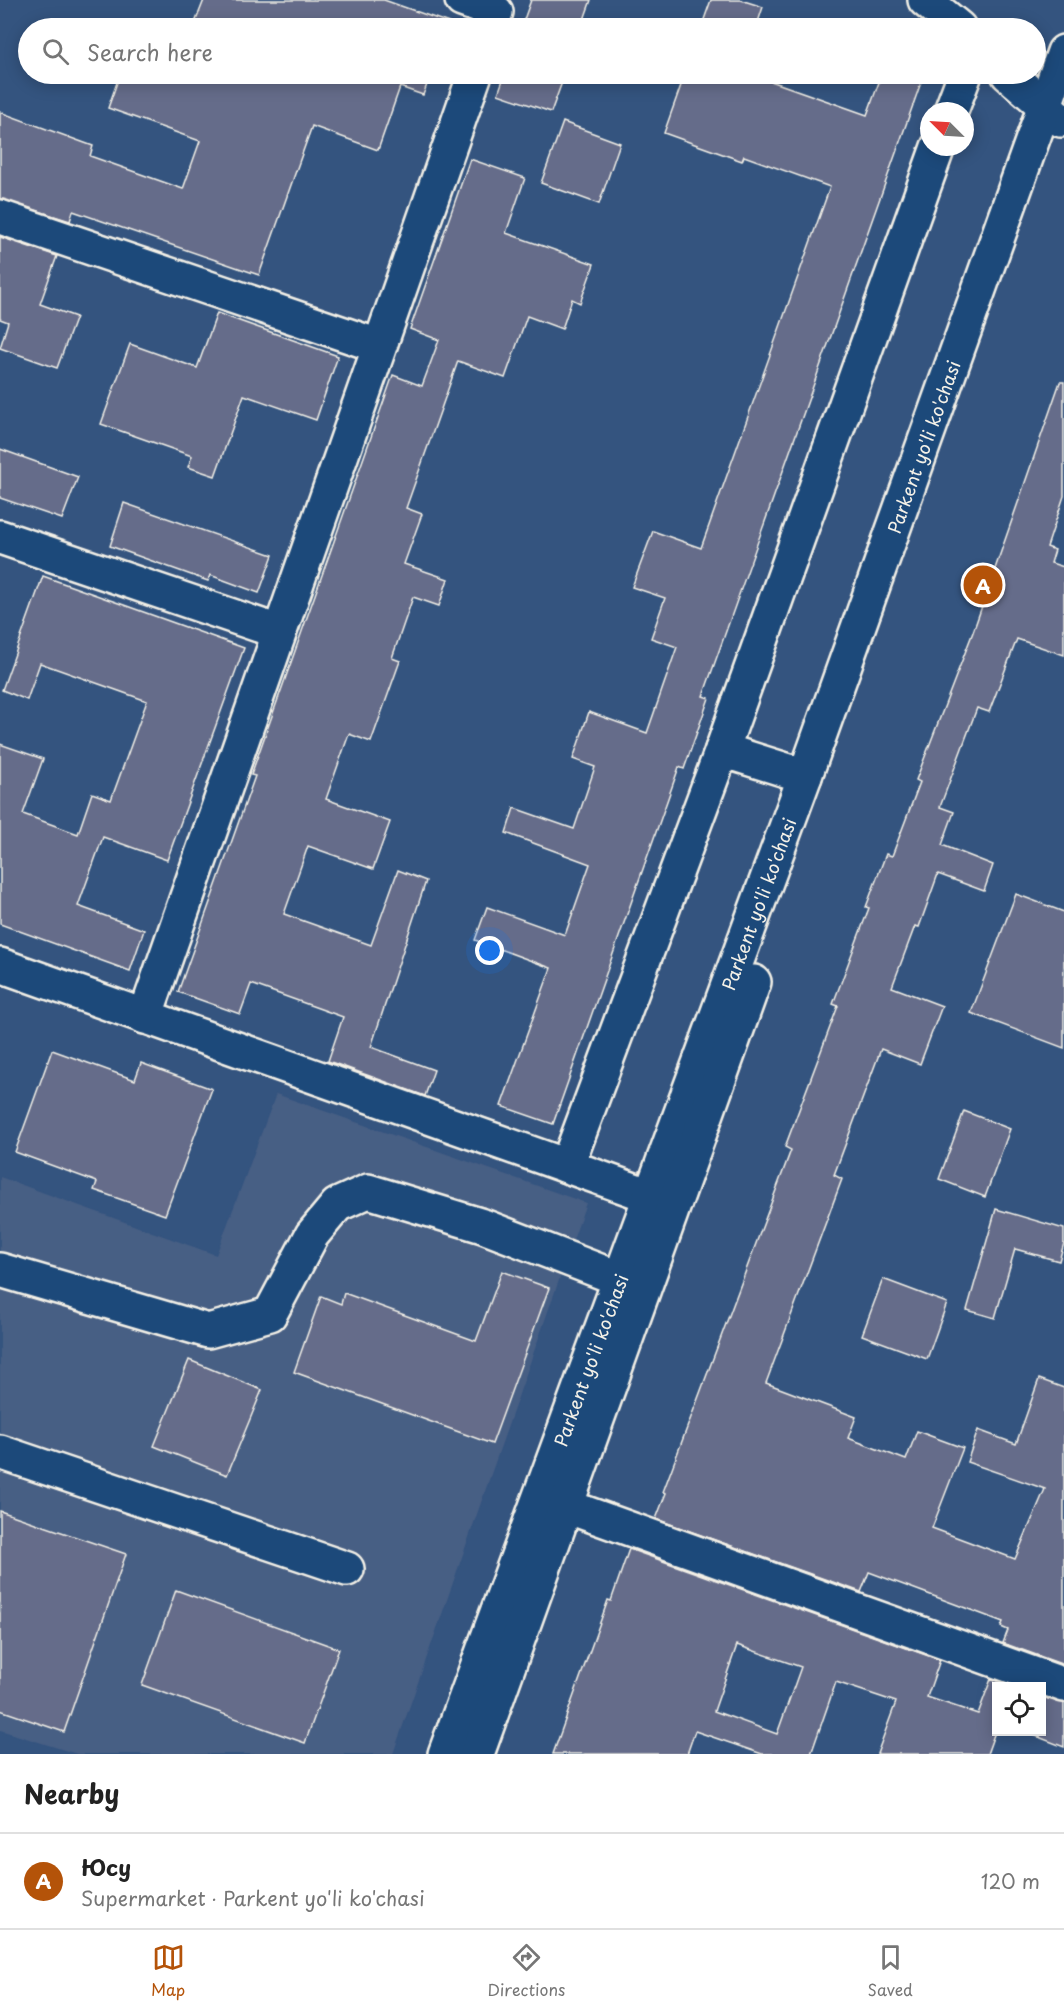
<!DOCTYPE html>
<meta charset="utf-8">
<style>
body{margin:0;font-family:"Playpen Sans",sans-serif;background:#f2f2f2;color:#222}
.controls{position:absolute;right:18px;bottom:18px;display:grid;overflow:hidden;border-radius:0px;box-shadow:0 3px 15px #0003}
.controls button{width:54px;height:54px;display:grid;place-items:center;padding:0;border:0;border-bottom:2px solid #e0e0e0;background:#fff;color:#222;font:30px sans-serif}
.compass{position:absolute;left:920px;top:102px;width:54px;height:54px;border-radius:50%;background:#fff;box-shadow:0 3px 15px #0003;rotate:294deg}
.you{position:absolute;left:490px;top:951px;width:21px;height:21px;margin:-15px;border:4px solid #fff;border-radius:50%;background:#1a73e8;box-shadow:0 0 0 9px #1a73e833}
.badge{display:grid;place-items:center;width:39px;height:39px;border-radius:50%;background:#b45309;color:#fff;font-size:20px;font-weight:700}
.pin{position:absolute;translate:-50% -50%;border:3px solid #fff;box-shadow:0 2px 6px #0006}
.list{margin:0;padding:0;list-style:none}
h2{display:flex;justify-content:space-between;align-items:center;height:78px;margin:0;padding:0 24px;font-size:26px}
h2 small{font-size:20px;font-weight:400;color:#767676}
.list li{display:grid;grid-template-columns:39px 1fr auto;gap:18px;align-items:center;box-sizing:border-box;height:96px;padding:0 24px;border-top:2px solid #e0e0e0}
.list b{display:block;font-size:22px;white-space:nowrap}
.list p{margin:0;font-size:20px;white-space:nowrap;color:#767676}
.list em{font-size:20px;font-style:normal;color:#767676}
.icon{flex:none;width:33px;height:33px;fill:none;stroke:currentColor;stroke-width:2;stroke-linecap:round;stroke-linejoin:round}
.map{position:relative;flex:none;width:1064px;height:1754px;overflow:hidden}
.search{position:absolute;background:#fff;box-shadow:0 3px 15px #0003;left:18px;right:18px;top:18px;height:66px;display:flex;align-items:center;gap:15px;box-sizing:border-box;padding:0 21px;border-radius:33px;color:#767676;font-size:22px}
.sheet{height:174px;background:#fff}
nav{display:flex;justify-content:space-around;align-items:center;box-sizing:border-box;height:84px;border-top:2px solid #e0e0e0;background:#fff;font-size:16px;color:#767676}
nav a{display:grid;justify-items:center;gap:3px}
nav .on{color:#b45309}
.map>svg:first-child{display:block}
</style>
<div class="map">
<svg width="1064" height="1754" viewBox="0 0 1064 1754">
<rect width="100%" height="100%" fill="#34547f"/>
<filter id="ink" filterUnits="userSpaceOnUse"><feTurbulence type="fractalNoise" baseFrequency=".0167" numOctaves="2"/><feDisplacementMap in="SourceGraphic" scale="12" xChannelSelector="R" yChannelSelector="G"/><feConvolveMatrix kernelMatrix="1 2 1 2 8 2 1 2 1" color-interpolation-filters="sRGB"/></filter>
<g filter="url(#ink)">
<path fill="#475e84" d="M 276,1094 L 586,1203 L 393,1754 L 77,1754 L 0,1730 L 0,1177 L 216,1255 Z"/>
<g fill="#656c8a" stroke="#f4f1e8" stroke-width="1.5" fill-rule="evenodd">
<path d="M 204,0 L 384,0 L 449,23 L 447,28 L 193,28 Z"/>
<path d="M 531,0 L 591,0 L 581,28 L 521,28 Z"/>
<path d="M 711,0 L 741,0 L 763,7 L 756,28 L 701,28 Z"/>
<path d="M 120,74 L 431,74 L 423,95 L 400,87 L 378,150 L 312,126 L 259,275 L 73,211 L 70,221 L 0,199 L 0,112 L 93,146 L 90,156 L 183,189 L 200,141 L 108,108 Z"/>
<path d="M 505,74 L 565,74 L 551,112 L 498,94 Z"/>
<path d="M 685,74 L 751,74 L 867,115 L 882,74 L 924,74 L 703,696 L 709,698 L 684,769 L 679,767 L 553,1124 L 501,1106 L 551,968 L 475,940 L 487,907 L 565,935 L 590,864 L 506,833 L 514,808 L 574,829 L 595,767 L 573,759 L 589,712 L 647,733 L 677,647 L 651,638 L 665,598 L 632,587 L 653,531 L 701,548 L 830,187 L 744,156 L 742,161 L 664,133 Z"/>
<path d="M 563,122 L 620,143 L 599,204 L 541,183 Z"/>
<path d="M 470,159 L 525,178 L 506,233 L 594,264 L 580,303 L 572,299 L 562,329 L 527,316 L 505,378 L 458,361 L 406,508 L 422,514 L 404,564 L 448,579 L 439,606 L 413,597 L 392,658 L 400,661 L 371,742 L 349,734 L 326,799 L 390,822 L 373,869 L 308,846 L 284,914 L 371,945 L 398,870 L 426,881 L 371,1047 L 434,1070 L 425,1096 L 328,1061 L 343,1017 L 251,984 L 240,1014 L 178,992 L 255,776 L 251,775 L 393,375 L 422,386 L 439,340 L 410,329 Z"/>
<path d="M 0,237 L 57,256 L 40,304 L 76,317 L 57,368 L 0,348 L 8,322 L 0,319 Z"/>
<path d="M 217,313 L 338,356 L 316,420 L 244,395 L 215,476 L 188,467 L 192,456 L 101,424 L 130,344 L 197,368 Z"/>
<path d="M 1060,382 L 1064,382 L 1064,496 L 1047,547 L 1055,550 L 1051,563 L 1064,567 L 1064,655 L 1017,639 L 989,712 L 977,708 L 940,807 L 954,812 L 942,845 L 993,865 L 984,891 L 938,874 L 919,927 L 915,926 L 892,987 L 942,1006 L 920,1064 L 881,1049 L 834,1175 L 842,1179 L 766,1383 L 856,1417 L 848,1438 L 906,1460 L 917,1431 L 963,1448 L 932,1528 L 1015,1559 L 1045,1489 L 967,1462 L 978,1430 L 1016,1444 L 1039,1379 L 1064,1388 L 1064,1665 L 1003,1643 L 1008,1630 L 1001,1627 L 1003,1622 L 869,1572 L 861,1592 L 656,1519 L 666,1493 L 663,1492 L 791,1150 L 785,1147 L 838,1006 L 833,1004 L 869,908 L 866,907 L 886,854 L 892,856 L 920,782 L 916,780 L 973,632 Z"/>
<path d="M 0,449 L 78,477 L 62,519 L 0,498 Z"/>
<path d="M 124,503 L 273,555 L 259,593 L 210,575 L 208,581 L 110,546 Z"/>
<path d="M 43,576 L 244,648 L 167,860 L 103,837 L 78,906 L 144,930 L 130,971 L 0,924 L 0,744 L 43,759 L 23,814 L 78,834 L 92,793 L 111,800 L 147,701 L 40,663 L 27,700 L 2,690 Z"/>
<path d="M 1016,894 L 1064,912 L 1064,1048 L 971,1013 Z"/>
<path d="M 52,1050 L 135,1080 L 141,1063 L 212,1089 L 165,1215 L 94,1190 L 97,1182 L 15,1152 Z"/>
<path d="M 964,1111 L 1010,1129 L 985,1197 L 939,1179 Z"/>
<path d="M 996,1209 L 1064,1229 L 1064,1243 L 1059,1261 L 1015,1249 L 995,1318 L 967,1310 Z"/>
<path d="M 502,1271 L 549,1288 L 492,1444 L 294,1372 L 321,1296 L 341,1304 L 344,1293 L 476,1341 Z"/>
<path d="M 883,1279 L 947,1303 L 927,1359 L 862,1335 Z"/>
<path d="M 189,1360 L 262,1390 L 227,1475 L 154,1446 Z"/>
<path d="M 0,1511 L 126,1554 L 64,1732 L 0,1710 Z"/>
<path d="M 629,1549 L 940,1660 L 927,1697 L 978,1714 L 991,1679 L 1013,1686 L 996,1686 L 996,1729 L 987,1754 L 877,1754 L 896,1702 L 836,1682 L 811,1754 L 762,1754 L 695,1731 L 687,1754 L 553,1754 L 608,1600 L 611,1601 ZM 737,1645 L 801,1667 L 777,1734 L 714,1711 Z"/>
<path d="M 176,1590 L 339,1649 L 305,1743 L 142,1685 Z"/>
<path d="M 1041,1697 L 1064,1703 L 1064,1747 L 1023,1731 L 1041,1731 Z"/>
</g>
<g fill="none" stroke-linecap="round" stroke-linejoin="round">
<defs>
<g id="minor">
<path d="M 462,0 L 496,12"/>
<path d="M 925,0 L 959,28"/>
<path d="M 1008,74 L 1061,120"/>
<path d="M 951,111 L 965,74"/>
<path d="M 0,217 L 379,346"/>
<path d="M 0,537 L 279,632"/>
<path d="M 722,750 L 938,147"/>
<path d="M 0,965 L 567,1166 L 722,750 L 805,776"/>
<path d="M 145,1017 L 475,74"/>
<path d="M 567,1166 L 670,1203"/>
<path d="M 0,1270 L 208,1331 L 270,1314 L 312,1235 L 337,1205 L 368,1191 L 483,1226 L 620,1279"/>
<path d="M 0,1452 L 347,1569"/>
<path d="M 566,1506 L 1064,1685"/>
<path id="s1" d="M 445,1754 L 805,776 L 1064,52"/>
<path d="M 477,1754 L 754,982"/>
</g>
</defs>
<use href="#minor" stroke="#f4f1e8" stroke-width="38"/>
<use href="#minor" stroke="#1f4a7a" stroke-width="33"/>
</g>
</g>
<g text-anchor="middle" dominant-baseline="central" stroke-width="5" stroke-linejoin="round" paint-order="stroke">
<g font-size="18" fill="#f4f1e8" stroke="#1f4a7a">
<text stroke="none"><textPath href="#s1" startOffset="1392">Parkent yo'li ko'chasi</textPath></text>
<text stroke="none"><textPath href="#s1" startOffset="906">Parkent yo'li ko'chasi</textPath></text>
<text stroke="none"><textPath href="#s1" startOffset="420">Parkent yo'li ko'chasi</textPath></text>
</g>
</g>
</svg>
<div class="controls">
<button><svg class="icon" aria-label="locate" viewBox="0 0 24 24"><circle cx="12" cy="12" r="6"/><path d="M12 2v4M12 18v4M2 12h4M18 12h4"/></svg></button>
</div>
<svg class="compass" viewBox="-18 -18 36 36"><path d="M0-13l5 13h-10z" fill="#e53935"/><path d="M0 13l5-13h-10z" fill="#767676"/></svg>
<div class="you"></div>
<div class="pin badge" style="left:983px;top:585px">A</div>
<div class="search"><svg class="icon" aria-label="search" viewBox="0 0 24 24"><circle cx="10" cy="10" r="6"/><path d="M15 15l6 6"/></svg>Search here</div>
</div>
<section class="sheet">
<h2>Nearby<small></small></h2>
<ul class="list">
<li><span class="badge">A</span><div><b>Юсу</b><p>Supermarket · Parkent yo'li ko'chasi</p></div><em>120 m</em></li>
</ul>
</section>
<nav>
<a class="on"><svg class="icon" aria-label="map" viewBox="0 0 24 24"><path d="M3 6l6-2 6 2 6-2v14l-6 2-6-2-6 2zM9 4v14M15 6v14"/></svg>Map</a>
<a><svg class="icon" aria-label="directions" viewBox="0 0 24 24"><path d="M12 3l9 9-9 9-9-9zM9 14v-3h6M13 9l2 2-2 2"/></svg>Directions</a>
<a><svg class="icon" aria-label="saved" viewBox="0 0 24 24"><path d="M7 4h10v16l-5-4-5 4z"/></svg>Saved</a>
</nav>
